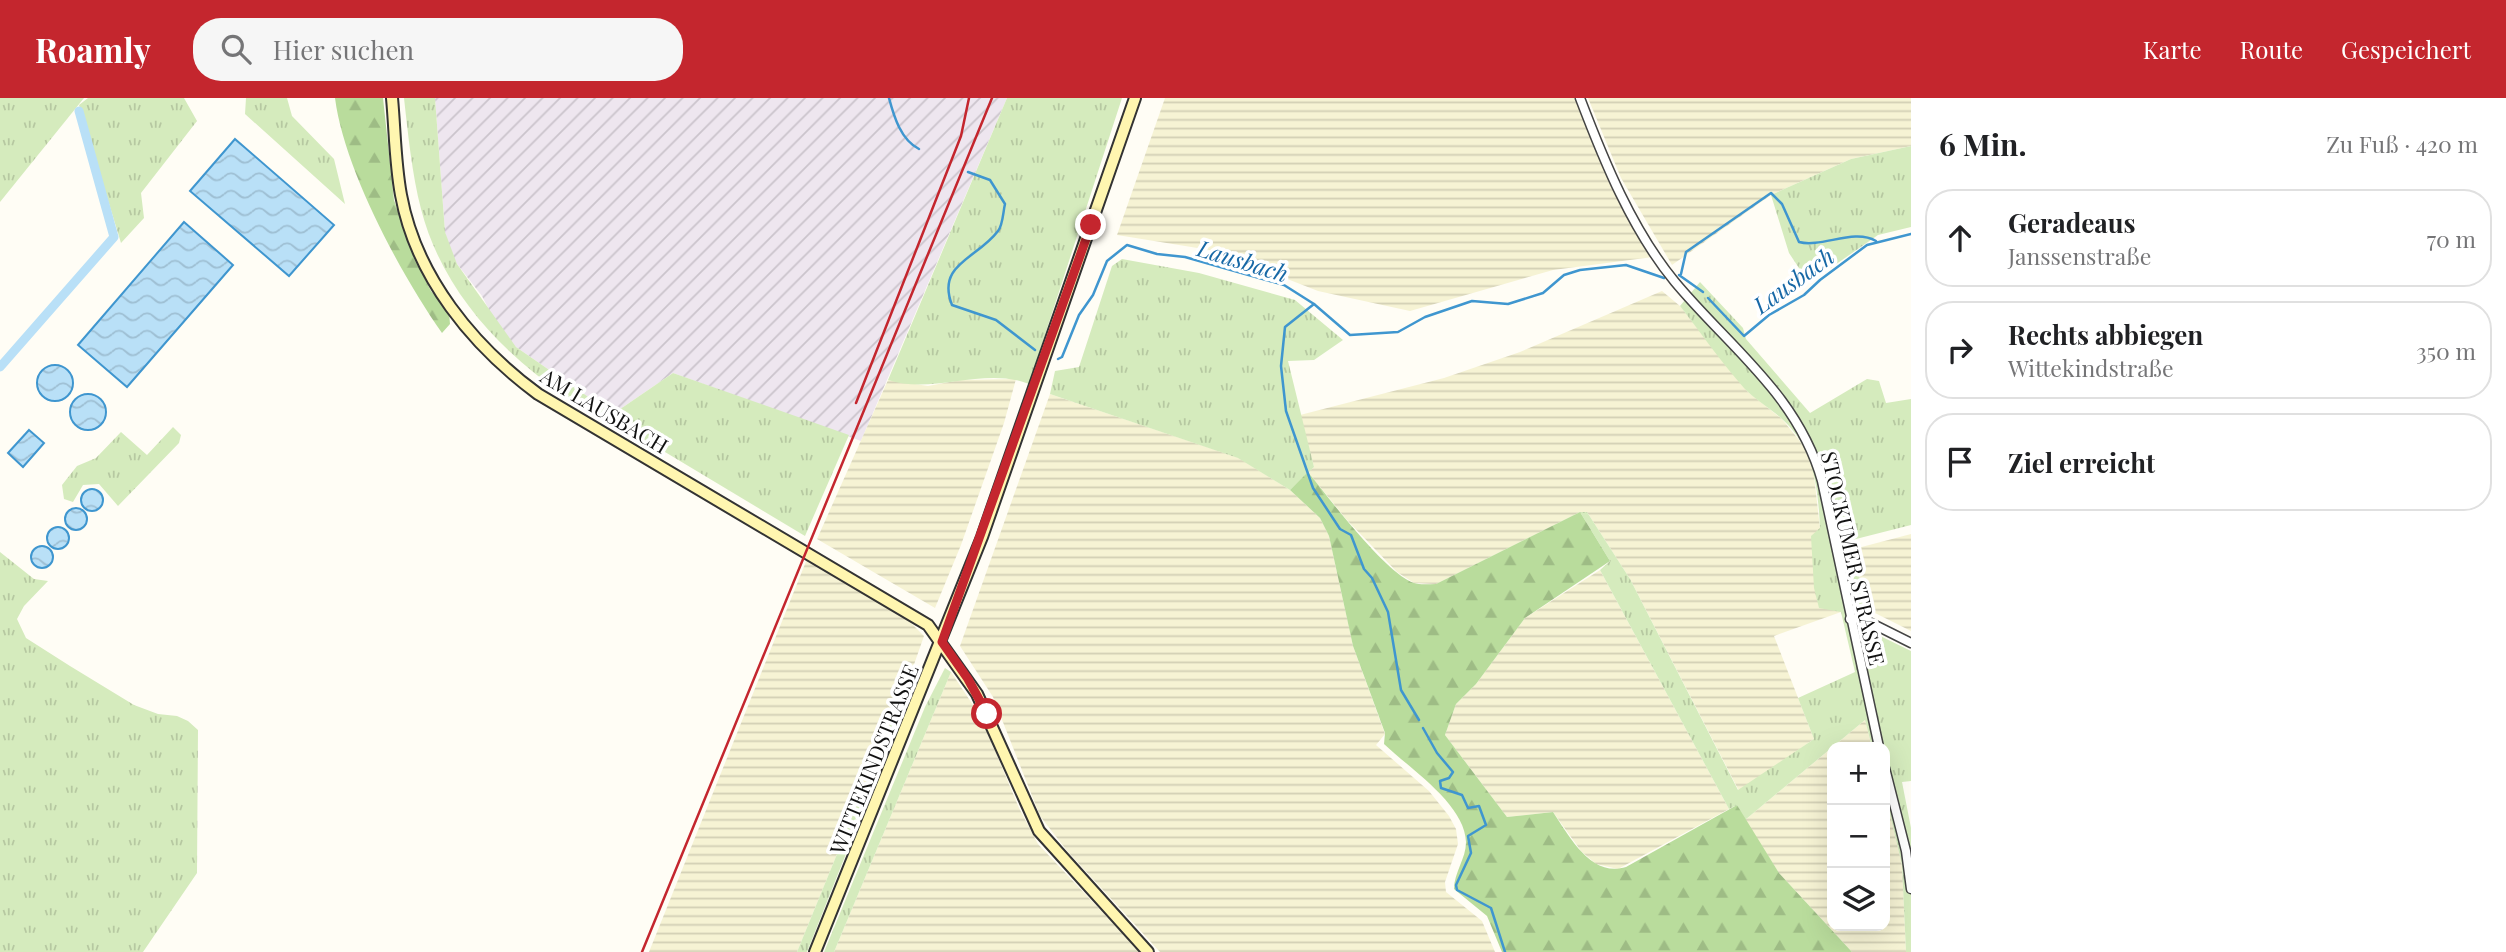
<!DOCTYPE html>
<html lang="de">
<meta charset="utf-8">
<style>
body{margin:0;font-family:"Playfair Display",serif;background:#f6f6f6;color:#202124}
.controls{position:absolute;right:21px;bottom:21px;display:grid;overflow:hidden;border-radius:14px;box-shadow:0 7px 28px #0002}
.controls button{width:63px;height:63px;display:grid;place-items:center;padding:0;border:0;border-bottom:2px solid #e0e0e0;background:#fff;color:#202124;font:35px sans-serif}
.stop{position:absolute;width:21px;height:21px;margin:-16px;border:5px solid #c4262e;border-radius:50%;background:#fff}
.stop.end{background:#c4262e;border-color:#fff;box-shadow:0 2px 7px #0008}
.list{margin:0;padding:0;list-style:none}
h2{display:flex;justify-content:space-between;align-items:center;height:91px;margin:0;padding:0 28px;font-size:30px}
h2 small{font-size:23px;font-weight:400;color:#757577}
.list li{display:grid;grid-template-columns:46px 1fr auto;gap:21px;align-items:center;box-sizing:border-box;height:98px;margin:0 14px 14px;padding:0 14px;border:2px solid #e0e0e0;border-radius:28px}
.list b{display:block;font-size:26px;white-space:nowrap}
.list p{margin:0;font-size:23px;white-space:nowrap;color:#757577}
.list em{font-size:23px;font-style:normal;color:#757577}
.icon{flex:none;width:38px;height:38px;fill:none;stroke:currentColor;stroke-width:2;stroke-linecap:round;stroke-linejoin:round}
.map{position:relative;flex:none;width:1911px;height:854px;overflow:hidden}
header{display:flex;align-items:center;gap:42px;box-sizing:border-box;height:98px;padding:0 35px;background:#c4262e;color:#fff}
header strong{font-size:33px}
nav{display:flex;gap:38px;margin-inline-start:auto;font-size:24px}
.search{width:490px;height:63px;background:#f6f6f6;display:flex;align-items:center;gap:18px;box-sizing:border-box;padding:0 24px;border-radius:28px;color:#757577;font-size:26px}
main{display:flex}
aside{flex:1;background:#fff}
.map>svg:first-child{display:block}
</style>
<header>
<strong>Roamly</strong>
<div class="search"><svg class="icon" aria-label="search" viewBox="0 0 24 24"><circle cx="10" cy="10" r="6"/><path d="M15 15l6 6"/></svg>Hier suchen</div>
<nav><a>Karte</a><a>Route</a><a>Gespeichert</a></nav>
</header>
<main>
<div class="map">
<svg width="1911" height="854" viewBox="0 0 1911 854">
<defs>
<pattern id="industrial-furrows" width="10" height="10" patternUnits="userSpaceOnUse" patternTransform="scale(1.75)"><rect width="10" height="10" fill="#eee6ef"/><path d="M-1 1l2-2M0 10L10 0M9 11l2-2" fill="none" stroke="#cbc4cc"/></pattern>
<pattern id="farmland-rules" width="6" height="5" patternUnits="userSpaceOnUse" patternTransform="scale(1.75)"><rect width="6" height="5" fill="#f6f3d4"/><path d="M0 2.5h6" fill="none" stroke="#d2cfb5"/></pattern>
<pattern id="grass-tufts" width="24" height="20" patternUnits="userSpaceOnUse" patternTransform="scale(1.75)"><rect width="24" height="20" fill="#d5ebbd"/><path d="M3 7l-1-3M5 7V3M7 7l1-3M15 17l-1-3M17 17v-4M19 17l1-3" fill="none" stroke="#b6c8a1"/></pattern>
<pattern id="forest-firs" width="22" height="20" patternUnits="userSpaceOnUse" patternTransform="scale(1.75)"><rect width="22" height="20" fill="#b9dc9c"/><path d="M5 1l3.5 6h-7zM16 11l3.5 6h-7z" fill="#9ebc85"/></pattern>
<pattern id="water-waves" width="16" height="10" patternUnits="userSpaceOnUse" patternTransform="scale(1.75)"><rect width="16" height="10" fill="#b9e0f7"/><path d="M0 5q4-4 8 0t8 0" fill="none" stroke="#9ebfd3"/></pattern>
</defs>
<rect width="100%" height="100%" fill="#fffdf5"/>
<path fill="url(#industrial-furrows)" d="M 435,0 L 1007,0 L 861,343 L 673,275 L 613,316 L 516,249 L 496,226 L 482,198 L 457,166 L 449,150 L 445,134 Z"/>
<g fill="url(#farmland-rules)">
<path d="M 1165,0 L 1577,0 L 1653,159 L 1553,172 L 1410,213 L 1318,193 L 1216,153 L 1117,137 Z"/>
<path d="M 1588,0 L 1911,0 L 1911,48 L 1851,61 L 1771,97 L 1672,167 L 1621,80 Z"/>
<path d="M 1662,193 L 1680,208 L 1748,294 L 1782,321 L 1803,347 L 1813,369 L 1820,430 L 1841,514 L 1774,538 L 1814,641 L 1739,693 L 1630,481 L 1587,414 L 1580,414 L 1436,486 L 1414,485 L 1397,474 L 1346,421 L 1308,374 L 1314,369 L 1300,317 L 1444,280 L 1520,254 Z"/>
<path d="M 1016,281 L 1004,325 L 961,447 L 935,510 L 817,441 L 888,282 L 928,288 L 960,282 Z"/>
<path d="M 1050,296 L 1239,360 L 1290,392 L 1320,420 L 1329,438 L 1353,548 L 1385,636 L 1376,647 L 1429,693 L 1449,718 L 1456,731 L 1458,746 L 1445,784 L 1446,794 L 1482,823 L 1495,854 L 1160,854 L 1068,754 L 1040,718 L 993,599 L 960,548 Z"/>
<path d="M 1911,436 L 1911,533 L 1865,510 L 1854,451 Z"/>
<path d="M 809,456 L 905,519 L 924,538 L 911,575 L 797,854 L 649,854 Z"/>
<path d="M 1600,472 L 1729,711 L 1618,771 L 1596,766 L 1581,753 L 1553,714 L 1507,719 L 1445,637 L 1456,606 L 1476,586 L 1525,520 Z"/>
<path d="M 951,574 L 981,619 L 1019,710 L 1038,746 L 1140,854 L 834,854 Z"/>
<path d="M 1865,622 L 1872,649 L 1832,649 L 1832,828 L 1885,828 L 1885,695 L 1902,767 L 1906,854 L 1852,854 L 1779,775 L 1745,722 Z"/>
</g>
<g fill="url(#grass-tufts)">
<path d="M 0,0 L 84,0 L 0,104 Z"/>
<path d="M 88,0 L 184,0 L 197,23 L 141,95 L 144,120 L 121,145 L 79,7 Z"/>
<path d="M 246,0 L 287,0 L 292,18 L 334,61 L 345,106 L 245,16 Z"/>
<path d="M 404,0 L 435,0 L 445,134 L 457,166 L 516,249 L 613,316 L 673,275 L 849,337 L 805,438 L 630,333 C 538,292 447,213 421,111 C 412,76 408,36 404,0 Z"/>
<path d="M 1007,0 L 1122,0 L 1029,286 C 984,268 933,297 888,282 Z"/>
<path d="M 1911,48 L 1911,129 L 1878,137 L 1809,185 L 1789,155 L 1771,97 L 1851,61 Z"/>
<path d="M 1122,161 L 1199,175 L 1295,202 L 1343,242 L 1314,262 L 1288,263 L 1314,369 L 1290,392 L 1238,360 L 1050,296 L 1055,273 L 1079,269 L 1112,168 Z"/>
<path d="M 1700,184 L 1743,230 L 1746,241 L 1810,315 L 1867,281 L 1879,283 L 1886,305 L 1911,301 L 1911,427 L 1852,442 L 1870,533 L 1911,553 L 1911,683 L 1902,684 L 1911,730 L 1911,854 L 1906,854 L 1902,767 L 1885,695 L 1885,649 L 1872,649 L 1865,622 L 1745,722 L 1737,707 L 1729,711 L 1600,472 L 1610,463 L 1580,414 L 1587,414 L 1630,481 L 1738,692 L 1814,641 L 1798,600 L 1855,574 L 1841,514 L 1819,510 L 1814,490 L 1811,438 L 1820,430 C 1818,389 1814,350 1782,321 C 1769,309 1755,302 1744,290 C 1721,264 1701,235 1680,208 Z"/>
<path d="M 173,329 L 181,337 L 179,345 L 118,408 L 99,386 L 83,387 L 73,404 L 64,401 L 62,387 L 77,368 L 96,360 L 121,334 L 147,357 Z"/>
<path d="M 0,454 L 34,481 L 48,483 L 24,508 L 17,521 L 26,540 L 70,568 L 134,607 L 158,616 L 177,618 L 188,623 L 198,632 L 197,775 L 143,854 L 0,854 Z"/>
<path d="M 945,570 L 951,574 L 834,854 L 824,854 L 925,609 Z"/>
<path d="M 911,575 L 917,577 L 807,854 L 797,854 Z"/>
</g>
<g fill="url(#forest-firs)">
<path d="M 335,0 L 383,0 L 394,102 L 414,160 L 431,193 L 449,214 L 450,226 L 442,235 C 401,177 344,71 335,0 Z"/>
<path d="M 1308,374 C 1328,399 1386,476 1414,485 C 1420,487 1429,486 1436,486 L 1580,414 L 1610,463 L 1525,520 L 1476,586 L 1456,606 L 1445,637 L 1507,719 L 1553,714 C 1569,738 1591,780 1626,769 L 1737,707 L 1779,775 L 1852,854 L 1502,854 L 1487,818 L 1454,791 C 1454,774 1466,761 1466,744 C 1465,706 1409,670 1384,646 L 1385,635 L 1353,548 L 1329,438 L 1320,420 L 1290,392 Z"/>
</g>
<g fill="url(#water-waves)" stroke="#3f96cf" stroke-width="2">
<path d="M 235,41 L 334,127 L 289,178 L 190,93 Z"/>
<path d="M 184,124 L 233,167 L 127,289 L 78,247 Z"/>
<circle cx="55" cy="285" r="18"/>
<circle cx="88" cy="314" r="18"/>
<path d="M 29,332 L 44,345 L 23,369 L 8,355 Z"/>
<circle cx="92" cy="402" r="11"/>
<circle cx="76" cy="421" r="11"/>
<circle cx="58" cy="440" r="11"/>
<circle cx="42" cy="459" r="11"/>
</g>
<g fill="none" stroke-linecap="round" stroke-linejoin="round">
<g stroke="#3f96cf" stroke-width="2.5">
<path d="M 889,0 C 894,19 901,42 919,51"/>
<path d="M 968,74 L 990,82 L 1005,106 C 1003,114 1003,127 998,133 C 977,161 936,166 952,207 L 996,222 L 1035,252"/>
<path d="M 1681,176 L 1686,154 L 1771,95 L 1782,106 L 1799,144 C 1822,150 1854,130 1876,143"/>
<path d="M 1679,177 L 1703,194"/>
<path d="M 1708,200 L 1744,238 L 1769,217 L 1804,197 L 1820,182 L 1867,147 L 1911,136"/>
<path d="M 1314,206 L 1285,229 L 1281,268 L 1286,313 L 1313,390 L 1340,431 L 1351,437 L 1364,471 L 1372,480 L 1388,514 L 1401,592 L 1419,622"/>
<path d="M 1058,261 L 1062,259 L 1079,217 L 1093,197 L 1107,163 L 1127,147 L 1157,156 L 1185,159 L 1284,187 L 1314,206 L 1350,237 L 1398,234 L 1425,219 L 1472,203 L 1508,206 L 1543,195 L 1564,177 L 1580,172 L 1626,167 L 1664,180"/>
<path d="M 1423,630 L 1437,655 L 1453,674 L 1449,680 L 1440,683 L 1441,690 L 1462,697 L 1468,710 L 1479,708 L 1486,727 L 1468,738 L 1471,755 L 1456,787 L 1457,792 L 1491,810 L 1505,854"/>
</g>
<path stroke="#b9e0f7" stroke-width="9" d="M 0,269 L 114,139 L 79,13"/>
<defs>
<g id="minor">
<path d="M 1580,0 C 1604,63 1632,132 1675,184 C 1730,250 1798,297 1822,383 L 1879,649"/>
<path d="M 1850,521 L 1861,520 L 1911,545"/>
<path d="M 1885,670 L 1906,753 L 1911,791"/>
</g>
<g id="secondary">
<path d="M 392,0 C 395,32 395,65 401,97 C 416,179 473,248 538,296 L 928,527 L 977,596 L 1039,733 L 1148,854"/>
<path d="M 815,854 L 982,439 L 1135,0"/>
</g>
</defs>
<use href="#minor" stroke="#444" stroke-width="11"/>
<use href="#secondary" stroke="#333" stroke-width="14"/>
<use href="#minor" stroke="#fff" stroke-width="8"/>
<use href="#secondary" stroke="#fff6b0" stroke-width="10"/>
<g stroke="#c4262e" stroke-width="2.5">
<path d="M 856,305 L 961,38 L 969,0"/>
<path d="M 642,854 L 992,0"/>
</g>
</g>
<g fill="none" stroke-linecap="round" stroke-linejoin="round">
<path stroke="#c4262e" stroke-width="9" d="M 987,616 L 968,581 L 942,544 L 1091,127"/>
</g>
<g text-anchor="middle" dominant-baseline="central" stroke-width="7" stroke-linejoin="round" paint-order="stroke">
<g font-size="21" fill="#111" stroke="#fff">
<text transform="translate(605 312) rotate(31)">AM LAUSBACH</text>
<text transform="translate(1854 460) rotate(77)">STOCKUMER STRASSE</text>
<text transform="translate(873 661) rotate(-68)">WITTEKINDSTRASSE</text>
</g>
<g font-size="23" font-style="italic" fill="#1768a6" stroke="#fff">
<text transform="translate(1243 162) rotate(17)">Lausbach</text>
<text transform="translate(1793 182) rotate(-36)">Lausbach</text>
</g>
</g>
</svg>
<div class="controls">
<button>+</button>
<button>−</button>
<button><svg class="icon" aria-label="layers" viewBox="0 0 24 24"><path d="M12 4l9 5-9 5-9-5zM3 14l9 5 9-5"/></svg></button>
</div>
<div class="stop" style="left:987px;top:616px"></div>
<div class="stop end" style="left:1091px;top:127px"></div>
</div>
<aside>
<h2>6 Min.<small>Zu Fuß · 420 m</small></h2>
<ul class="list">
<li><svg class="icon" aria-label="ahead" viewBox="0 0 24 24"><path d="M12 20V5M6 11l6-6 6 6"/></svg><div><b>Geradeaus</b><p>Janssenstraße</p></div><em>70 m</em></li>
<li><svg class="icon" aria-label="right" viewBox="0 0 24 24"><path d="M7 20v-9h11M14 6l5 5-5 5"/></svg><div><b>Rechts abbiegen</b><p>Wittekindstraße</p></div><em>350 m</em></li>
<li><svg class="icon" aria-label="arrive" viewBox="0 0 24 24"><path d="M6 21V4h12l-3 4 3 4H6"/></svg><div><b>Ziel erreicht</b></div></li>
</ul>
</aside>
</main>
